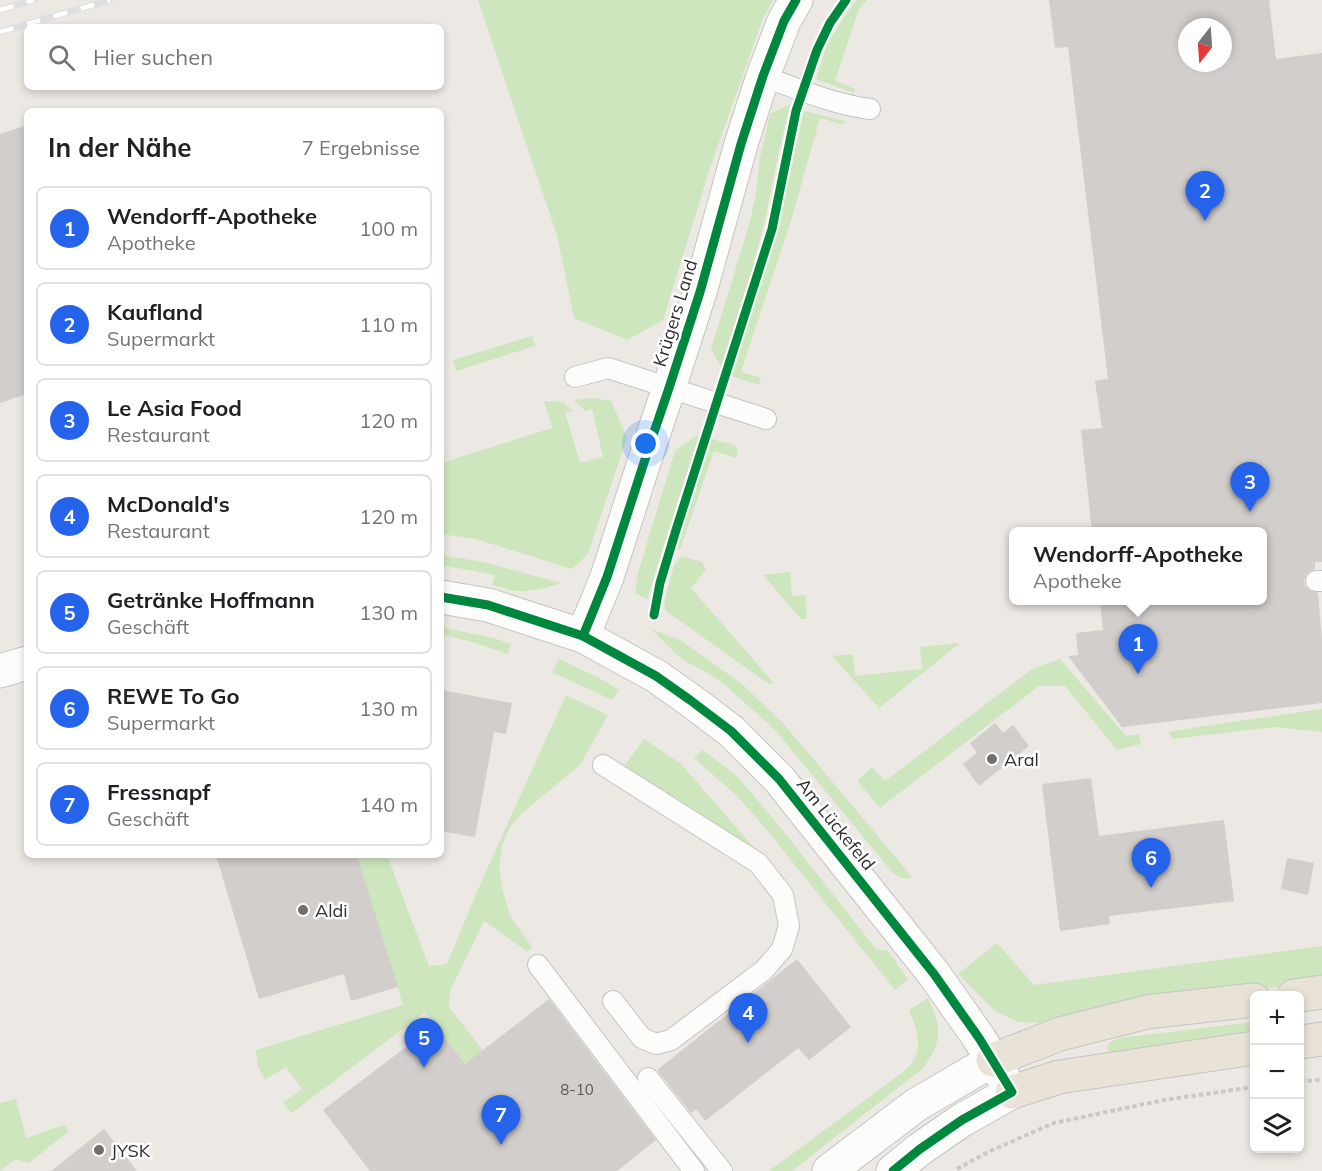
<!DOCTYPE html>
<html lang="de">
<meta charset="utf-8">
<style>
body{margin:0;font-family:Mulish,sans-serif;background:#f2f2f2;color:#202124}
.controls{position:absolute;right:18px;bottom:18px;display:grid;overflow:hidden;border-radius:9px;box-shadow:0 3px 9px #0003}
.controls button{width:54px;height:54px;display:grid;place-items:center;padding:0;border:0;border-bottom:2px solid #e0e0e0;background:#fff;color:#202124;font:30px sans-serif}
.compass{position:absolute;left:1178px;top:18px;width:54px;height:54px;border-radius:50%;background:#fff;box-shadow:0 3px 9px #0003;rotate:197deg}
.you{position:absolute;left:646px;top:444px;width:21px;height:21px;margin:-15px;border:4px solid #fff;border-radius:50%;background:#1a73e8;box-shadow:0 0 0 9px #1a73e833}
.badge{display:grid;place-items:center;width:39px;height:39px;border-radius:50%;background:#2563eb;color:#fff;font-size:20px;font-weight:700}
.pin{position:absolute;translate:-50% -50px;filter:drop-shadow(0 2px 3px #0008)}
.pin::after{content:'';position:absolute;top:32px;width:21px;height:18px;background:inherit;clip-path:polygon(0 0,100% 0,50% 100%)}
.popup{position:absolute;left:1009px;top:527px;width:258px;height:78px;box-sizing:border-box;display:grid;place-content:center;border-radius:9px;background:#fff;filter:drop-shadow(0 2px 4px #0005);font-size:20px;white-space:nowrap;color:#757577}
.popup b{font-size:22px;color:#202124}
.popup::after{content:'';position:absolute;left:50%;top:100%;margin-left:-12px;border:12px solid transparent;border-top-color:#fff}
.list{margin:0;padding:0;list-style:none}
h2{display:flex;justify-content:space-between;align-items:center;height:78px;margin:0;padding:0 24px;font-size:26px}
h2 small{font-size:20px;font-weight:400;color:#757577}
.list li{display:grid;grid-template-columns:39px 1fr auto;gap:18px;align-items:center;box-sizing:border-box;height:84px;margin:0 12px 12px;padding:0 12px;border:2px solid #e0e0e0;border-radius:9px}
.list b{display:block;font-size:22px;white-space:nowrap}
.list p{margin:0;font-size:20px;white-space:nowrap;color:#757577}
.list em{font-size:20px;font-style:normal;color:#757577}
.icon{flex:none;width:33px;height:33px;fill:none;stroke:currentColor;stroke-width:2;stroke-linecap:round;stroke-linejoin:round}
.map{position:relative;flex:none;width:1322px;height:1171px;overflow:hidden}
.search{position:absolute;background:#fff;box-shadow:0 3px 9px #0003;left:24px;top:24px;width:420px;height:66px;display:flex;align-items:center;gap:15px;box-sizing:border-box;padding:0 21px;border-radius:9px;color:#757577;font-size:22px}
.panel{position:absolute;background:#fff;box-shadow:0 3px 9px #0003;left:24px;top:108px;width:420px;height:750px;border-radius:9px}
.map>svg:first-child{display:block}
</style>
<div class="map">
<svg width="1322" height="1171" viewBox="0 0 1322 1171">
<rect width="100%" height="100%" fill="#ece8e4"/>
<g fill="#cee6be">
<path d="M 478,0 L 773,0 L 762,21 L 710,168 L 663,320 L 627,340 L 574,318 L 557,235 Z"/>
<path d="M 857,0 L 867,0 L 859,9 L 835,81 L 855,89 L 854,93 L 816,79 L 827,44 L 847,12 Z"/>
<path d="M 790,104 L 775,170 L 766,216 L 751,274 L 721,367 L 711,349 L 750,222 L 756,193 L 760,157 L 770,114 Z"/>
<path d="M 804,111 L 845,121 L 844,125 L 820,118 L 791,221 L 741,372 L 761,378 L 759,385 L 731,376 L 779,223 Z"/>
<path d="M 532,336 L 535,346 L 456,371 L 453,360 Z"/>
<path d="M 593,398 L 611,401 L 627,438 L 588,554 L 572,569 L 476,539 L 441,534 L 441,463 L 552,428 L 544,401 L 563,402 L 573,411 L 565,412 L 580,463 L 603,457 L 592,409 L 585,411 L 574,400 Z"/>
<path d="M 699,434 L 647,599 L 635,593 L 638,573 L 675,451 Z"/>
<path d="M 711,439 L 734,445 L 738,450 L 736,458 L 714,451 L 680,549 L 674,550 Z"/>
<path d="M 441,555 L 483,562 L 562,583 C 548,587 532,592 517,591 C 509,590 500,587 492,585 L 495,575 L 441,565 Z"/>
<path d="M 682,556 L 702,562 L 706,569 L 691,588 L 773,682 L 770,685 L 666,611 L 664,603 L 674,565 Z"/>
<path d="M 790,572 L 792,596 L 805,595 L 807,619 L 801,619 L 763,575 Z"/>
<path d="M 441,627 L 494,638 L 511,644 L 508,654 L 472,642 L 441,634 Z"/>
<path d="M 651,629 L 680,640 L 741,683 L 783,723 L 913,878 L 902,878 L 894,874 L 775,730 L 725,685 L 708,673 L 688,663 L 676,654 Z"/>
<path d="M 960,643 L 879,708 L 832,656 L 853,654 L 855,676 L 922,669 L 920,647 Z"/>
<path d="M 559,659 L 599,678 L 619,690 L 612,700 L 552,672 Z"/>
<path d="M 1060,659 L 1126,736 L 1139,734 L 1141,744 L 1117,750 L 1065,686 L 1039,686 L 880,808 L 857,781 L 872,767 L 885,781 L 1032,669 Z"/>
<path d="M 566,695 L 608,715 L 580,765 L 520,815 L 510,827 L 502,845 L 499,868 L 503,891 L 510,916 L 532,947 L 528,952 L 484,921 L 450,991 L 449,1007 L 577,1171 L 547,1171 L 425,1012 L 292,1113 L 283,1103 L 302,1089 L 286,1067 L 265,1080 L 258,1067 L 256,1050 L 403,1005 L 357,855 L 387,855 L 429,966 L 447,964 L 482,880 Z"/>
<path d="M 1322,709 L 1322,732 L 1275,727 L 1173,739 L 1168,732 L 1211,725 Z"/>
<path d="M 644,739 L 681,764 L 763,858 L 626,770 L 625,765 Z"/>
<path d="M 703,750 L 737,776 L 777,823 L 876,949 L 888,951 L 908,979 L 895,990 L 766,829 L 737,796 L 694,758 Z"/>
<path d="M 997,943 L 1034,985 L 1322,946 L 1322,982 L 1166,999 L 1040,1023 L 1018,1022 L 995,1011 L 958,974 Z"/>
<path d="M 928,998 C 942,1028 943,1041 923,1068 L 792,1171 L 769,1171 L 903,1072 C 907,1068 911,1065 913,1061 C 924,1046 915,1025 909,1010 Z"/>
<path d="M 1254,1022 L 1254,1031 L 1131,1049 L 1113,1053 L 1107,1049 L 1109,1043 L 1119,1038 Z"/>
<path d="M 16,1099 L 26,1138 L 64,1125 L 69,1131 L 29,1163 L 15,1159 L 0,1171 L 0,1103 Z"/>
</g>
<g fill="#d1cecb" fill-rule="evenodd">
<path d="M 1049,0 L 1269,0 L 1276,59 L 1322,53 L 1322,562 L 1315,562 L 1315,569 L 1310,571 L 1306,575 L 1304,580 L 1305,586 L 1310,591 L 1318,593 L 1322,639 L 1322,703 L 1122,727 L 1068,656 L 1078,655 L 1076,633 L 1103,630 L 1100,600 L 1263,600 L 1263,531 L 1092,531 L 1081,430 L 1102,428 L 1095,381 L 1108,379 L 1068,47 L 1055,48 ZM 1187,27 L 1223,27 L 1223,63 L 1187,63 Z"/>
<path d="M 27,125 L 27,394 L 0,403 L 0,134 Z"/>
<path d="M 441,690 L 512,703 L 506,734 L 494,732 L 475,837 L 441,831 Z"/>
<path d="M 995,723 L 1003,733 L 1013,725 L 1029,746 L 979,786 L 963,764 L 977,753 L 970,743 Z"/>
<path d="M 1091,778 L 1099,836 L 1224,820 L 1234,901 L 1109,916 L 1110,924 L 1060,931 L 1042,784 Z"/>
<path d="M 216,855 L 357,855 L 398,987 L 351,1001 L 344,974 L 259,999 Z"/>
<path d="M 1287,858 L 1314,863 L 1308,895 L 1281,889 Z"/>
<path d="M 797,959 L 851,1027 L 809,1060 L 798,1048 L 705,1121 L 696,1109 L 691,1113 L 657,1070 Z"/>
<path d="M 549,999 L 656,1140 L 617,1171 L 370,1171 L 323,1110 L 435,1025 L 465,1064 Z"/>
<path d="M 104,1129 L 137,1171 L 51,1171 Z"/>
</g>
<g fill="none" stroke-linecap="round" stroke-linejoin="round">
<defs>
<g id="service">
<path d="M 763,76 C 798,89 832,104 870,109"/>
<path d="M 575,377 L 608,368 L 766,419"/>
<path d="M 1316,581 L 1322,581"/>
<path d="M 603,765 L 758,863 L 783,895 L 789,926 L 782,949 L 764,970 L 671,1040 L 656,1044 L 642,1038 L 613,1001"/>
<path d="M 538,965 L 694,1171"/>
<path d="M 648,1078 L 722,1171"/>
</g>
<g id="minor">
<path d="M 829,1171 L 916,1105 L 993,1060"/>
<path d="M 893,1171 L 920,1149 L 962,1120 L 1012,1092"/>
</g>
<g id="tertiary">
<path d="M 441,597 L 488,605 L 583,636 L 656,676 L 690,700 L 731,731 L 779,779 L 934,974 L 979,1038 L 1012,1092"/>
<path d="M 583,636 L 607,577 L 650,444 L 669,388 L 700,292 L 741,144 L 763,76 L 784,21 L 796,0"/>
<path d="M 0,671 L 27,663"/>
</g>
<g id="trunk">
<path d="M 1294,996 L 1322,992"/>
<path d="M 1300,1042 L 1322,1039"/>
<path d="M 993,1060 L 1060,1034 L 1147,1012 L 1254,1000"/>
<path d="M 1012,1092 L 1059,1077 L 1254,1048"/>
</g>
</defs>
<use href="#service" stroke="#c5c4c5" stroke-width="22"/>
<use href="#minor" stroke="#c5c4c5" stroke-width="35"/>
<use href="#tertiary" stroke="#c5c4c5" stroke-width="35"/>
<use href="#trunk" stroke="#c6c5c4" stroke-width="35"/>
<g stroke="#c9c9c8" stroke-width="4" stroke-dasharray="4.5 3" stroke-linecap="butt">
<path d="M 1300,1081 L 1322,1080"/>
<path d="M 957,1169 L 990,1151 L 1054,1123 L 1164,1100 L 1254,1087"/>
</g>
<use href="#service" stroke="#fcfcfb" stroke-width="20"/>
<use href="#minor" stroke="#fcfcfb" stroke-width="33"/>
<use href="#tertiary" stroke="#fcfcfb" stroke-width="33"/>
<use href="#trunk" stroke="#e9e2d6" stroke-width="33"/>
<defs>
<g id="rail">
<path d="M 0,10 L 34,0"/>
<path d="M 0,32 L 110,0"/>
</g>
</defs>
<use href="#rail" stroke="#dfdfe1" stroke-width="7"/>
<use href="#rail" stroke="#fff" stroke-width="4.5" stroke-dasharray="14" stroke-linecap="butt"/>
<defs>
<g id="cycleway">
<path d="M 441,597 L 488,605 L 583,636 L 656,676 L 690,700 L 731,731 L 779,779 L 934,974 L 979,1038 L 1012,1092 L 962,1120 L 920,1149 L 893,1171"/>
<path d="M 654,615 L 660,583 L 676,530 L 772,229 L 796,111 L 817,50 L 830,23 L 846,0"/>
<path d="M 583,636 L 607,577 L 650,444 L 669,388 L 700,292 L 741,144 L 763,76 L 784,21 L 796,0"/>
</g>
</defs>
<use href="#cycleway" stroke="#fff" stroke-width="13"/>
<use href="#cycleway" stroke="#00873e" stroke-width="9"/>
</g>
<g fill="#706f6e" stroke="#fff" stroke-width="2">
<circle cx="992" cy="759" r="6"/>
<circle cx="303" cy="910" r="6"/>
<circle cx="99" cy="1150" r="6"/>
</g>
<g text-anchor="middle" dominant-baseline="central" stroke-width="5" stroke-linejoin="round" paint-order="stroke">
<g font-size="15" fill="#585857">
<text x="577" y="1089">8-10</text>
</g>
<g font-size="18" fill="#2e2e2e" stroke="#fff">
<text transform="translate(675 313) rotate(-73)">Krügers Land</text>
<text transform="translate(836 824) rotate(51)">Am Lückefeld</text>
</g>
<g font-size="18" fill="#2e2e2e" stroke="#fff" text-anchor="start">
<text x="1004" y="759">Aral</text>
<text x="315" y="910">Aldi</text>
<text x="111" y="1150">JYSK</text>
</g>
</g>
</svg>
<div class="controls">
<button>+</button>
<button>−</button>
<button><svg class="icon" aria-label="layers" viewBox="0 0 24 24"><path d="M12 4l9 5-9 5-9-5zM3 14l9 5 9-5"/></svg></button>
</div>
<svg class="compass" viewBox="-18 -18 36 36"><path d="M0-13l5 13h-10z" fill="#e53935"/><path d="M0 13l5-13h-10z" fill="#757577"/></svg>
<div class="you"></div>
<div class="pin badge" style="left:1138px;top:674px">1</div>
<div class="popup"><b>Wendorff-Apotheke</b>Apotheke</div>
<div class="pin badge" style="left:1205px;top:221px">2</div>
<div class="pin badge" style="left:1250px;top:512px">3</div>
<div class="pin badge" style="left:748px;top:1043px">4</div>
<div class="pin badge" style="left:424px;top:1068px">5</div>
<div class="pin badge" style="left:1151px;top:888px">6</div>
<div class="pin badge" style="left:501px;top:1145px">7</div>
<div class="search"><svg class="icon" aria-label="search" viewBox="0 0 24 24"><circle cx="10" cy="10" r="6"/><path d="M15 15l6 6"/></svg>Hier suchen</div>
<section class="panel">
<h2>In der Nähe<small>7 Ergebnisse</small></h2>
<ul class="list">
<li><span class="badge">1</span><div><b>Wendorff-Apotheke</b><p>Apotheke</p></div><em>100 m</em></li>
<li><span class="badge">2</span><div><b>Kaufland</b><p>Supermarkt</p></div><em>110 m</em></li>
<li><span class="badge">3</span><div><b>Le Asia Food</b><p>Restaurant</p></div><em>120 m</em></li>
<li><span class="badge">4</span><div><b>McDonald's</b><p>Restaurant</p></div><em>120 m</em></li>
<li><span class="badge">5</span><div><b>Getränke Hoffmann</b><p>Geschäft</p></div><em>130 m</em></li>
<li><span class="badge">6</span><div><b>REWE To Go</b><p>Supermarkt</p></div><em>130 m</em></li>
<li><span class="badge">7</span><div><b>Fressnapf</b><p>Geschäft</p></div><em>140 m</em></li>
</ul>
</section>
</div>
